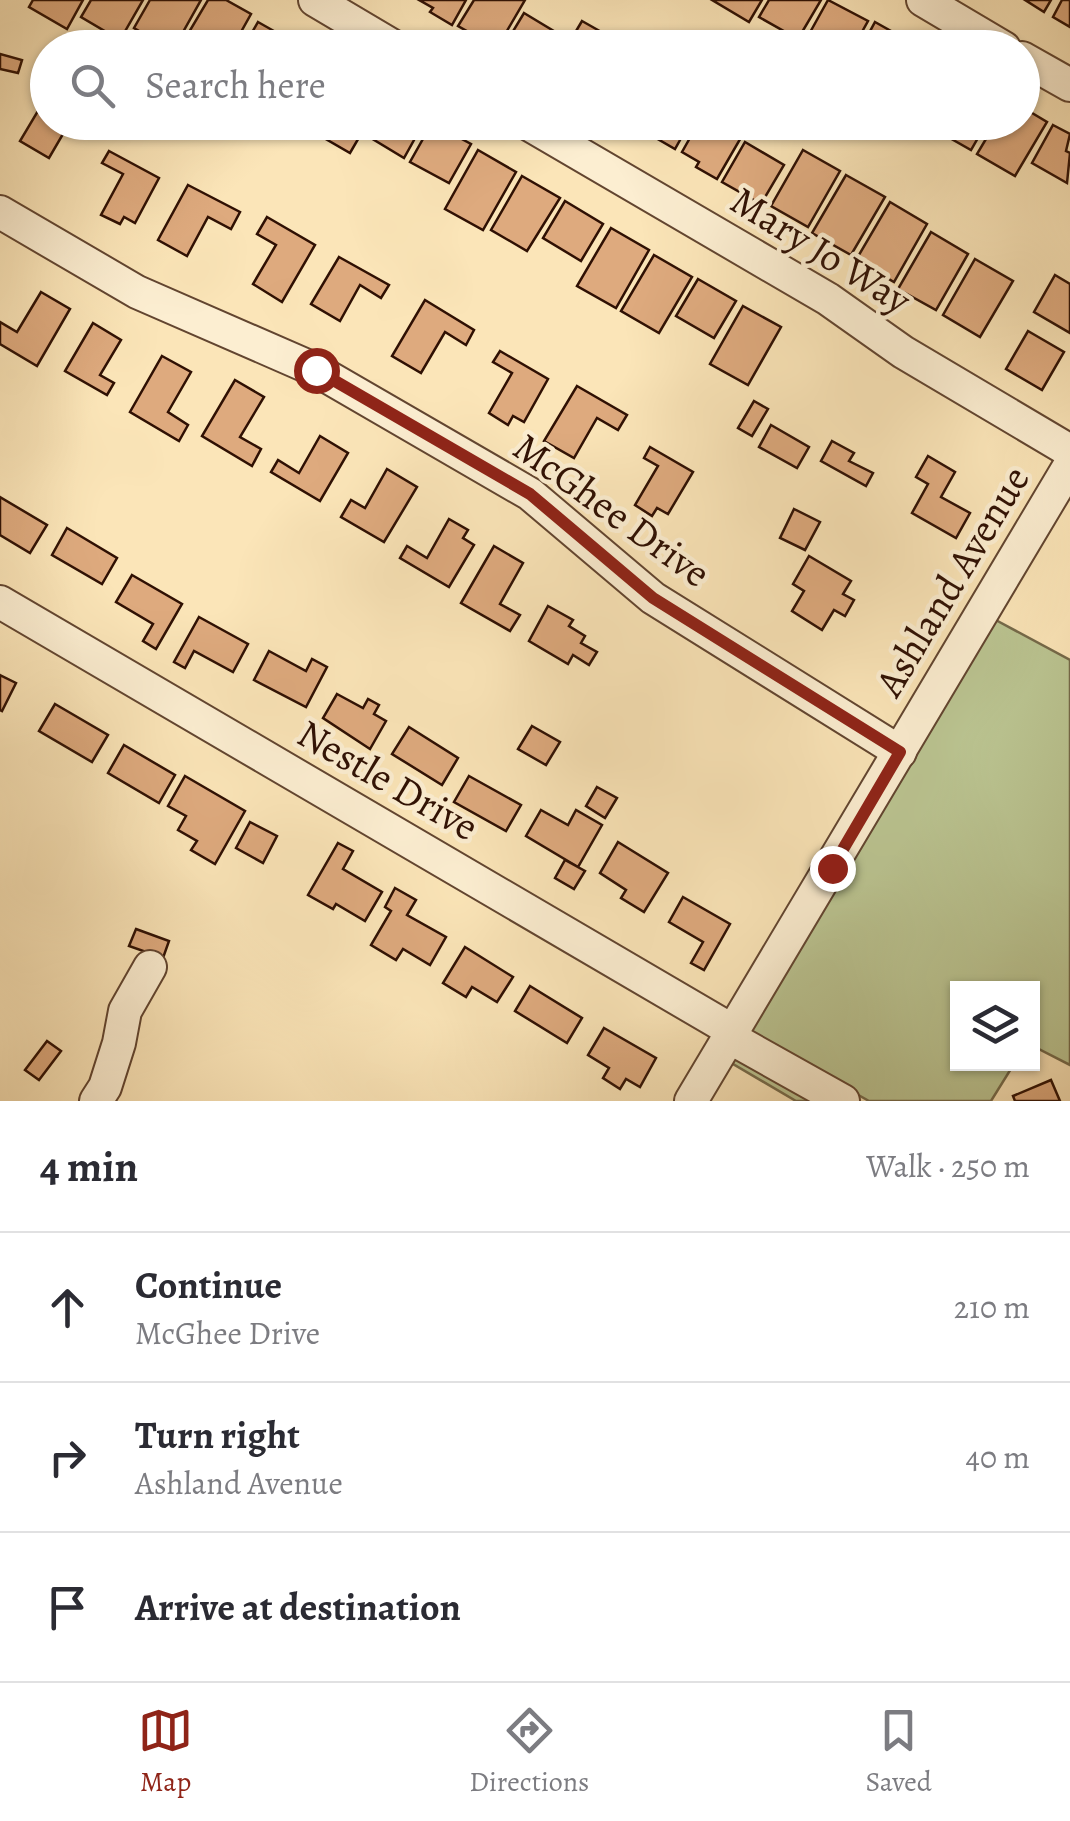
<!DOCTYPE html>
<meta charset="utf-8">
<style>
body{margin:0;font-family:Alegreya,serif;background:#f7f7f7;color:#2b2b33}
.controls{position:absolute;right:30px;bottom:30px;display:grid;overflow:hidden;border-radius:0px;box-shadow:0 2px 8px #0004}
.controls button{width:90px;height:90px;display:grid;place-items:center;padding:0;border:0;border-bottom:2px solid #e1e1e2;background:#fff;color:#2b2b33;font:50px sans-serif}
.stop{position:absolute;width:30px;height:30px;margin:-22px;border:8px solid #8f2418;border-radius:50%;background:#fff}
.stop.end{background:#8f2418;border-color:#fff;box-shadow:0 2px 10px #0008}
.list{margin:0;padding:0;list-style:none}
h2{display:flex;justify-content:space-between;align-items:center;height:130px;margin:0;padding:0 40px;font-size:42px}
h2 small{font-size:32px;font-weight:400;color:#7c7c81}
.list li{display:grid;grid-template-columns:65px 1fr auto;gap:30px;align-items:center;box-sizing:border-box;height:150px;padding:0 40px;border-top:2px solid #e1e1e2}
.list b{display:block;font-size:38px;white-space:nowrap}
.list p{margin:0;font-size:32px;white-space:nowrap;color:#7c7c81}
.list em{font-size:32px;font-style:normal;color:#7c7c81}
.icon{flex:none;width:55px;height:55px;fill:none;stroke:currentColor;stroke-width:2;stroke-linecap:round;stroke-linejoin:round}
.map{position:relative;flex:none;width:1070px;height:1101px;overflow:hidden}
.search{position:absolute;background:#fff;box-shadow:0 2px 8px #0004;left:30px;right:30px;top:30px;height:110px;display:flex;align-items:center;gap:25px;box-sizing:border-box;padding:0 35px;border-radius:55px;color:#7c7c81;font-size:38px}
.sheet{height:580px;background:#fff}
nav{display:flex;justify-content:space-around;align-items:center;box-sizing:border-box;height:140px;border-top:2px solid #e1e1e2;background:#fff;font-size:28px;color:#7c7c81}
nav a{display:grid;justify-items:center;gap:5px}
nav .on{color:#8f2418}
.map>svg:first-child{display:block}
</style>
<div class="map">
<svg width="1070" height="1101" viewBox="0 0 1070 1101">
<rect width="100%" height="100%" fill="#fbe5b8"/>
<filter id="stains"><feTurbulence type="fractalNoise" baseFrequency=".002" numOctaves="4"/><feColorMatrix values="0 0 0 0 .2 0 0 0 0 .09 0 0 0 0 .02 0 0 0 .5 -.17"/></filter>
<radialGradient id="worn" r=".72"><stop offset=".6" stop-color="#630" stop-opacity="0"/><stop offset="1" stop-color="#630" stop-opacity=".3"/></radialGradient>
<g fill="#bbc592" stroke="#756a4a" stroke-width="2.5">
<path d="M 992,618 L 1070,660 L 1070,1065 L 1033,1046 L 1032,988 L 958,988 L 958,1064 L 1014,1064 L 991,1101 L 869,1101 L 746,1031 Z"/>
<path d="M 733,1053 L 818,1101 L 796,1101 L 728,1061 Z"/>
</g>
<g fill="#deaa7e" stroke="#2f1003" stroke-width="2.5">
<path d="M 33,0 L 83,0 L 67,29 L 29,7 Z"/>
<path d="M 91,0 L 143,0 L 120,40 L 81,17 Z"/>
<path d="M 150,0 L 201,0 L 174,48 L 168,48 L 134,28 Z"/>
<path d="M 208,0 L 226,0 L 251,14 L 232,48 L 216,48 L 189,32 Z"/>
<path d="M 419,0 L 466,0 L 452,25 L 430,12 L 433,8 Z"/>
<path d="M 474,0 L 525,0 L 497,48 L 458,26 Z"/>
<path d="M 712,0 L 762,0 L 749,22 Z"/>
<path d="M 769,0 L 821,0 L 798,39 L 759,17 Z"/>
<path d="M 828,0 L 868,21 L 853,48 L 827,48 L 808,36 Z"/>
<path d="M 1025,0 L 1051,0 L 1044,12 Z"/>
<path d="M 1062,0 L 1070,0 L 1070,27 L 1053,17 Z"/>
<path d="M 524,13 L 562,36 L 555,48 L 503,48 Z"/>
<path d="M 582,21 L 619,42 L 616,48 L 566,48 Z"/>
<path d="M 258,22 L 295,43 L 293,48 L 243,48 Z"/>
<path d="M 875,22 L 898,35 L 894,41 L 904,48 L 861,48 Z"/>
<path d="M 0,54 L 22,60 L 18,73 L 0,69 Z"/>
<path d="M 48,94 L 48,122 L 70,122 L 49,158 L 20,141 Z"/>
<path d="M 1022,107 L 1047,122 L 1015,176 L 977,154 L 996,122 L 1022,122 Z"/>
<path d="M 317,122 L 368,122 L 350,153 L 312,131 Z"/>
<path d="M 373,122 L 424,122 L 404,158 L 366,135 Z"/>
<path d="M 640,122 L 690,122 L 675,149 L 637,127 Z"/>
<path d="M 699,122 L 750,122 L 717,179 L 696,167 L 699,162 L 682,152 Z"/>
<path d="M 937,122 L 987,122 L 971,150 L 934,129 Z"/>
<path d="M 432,123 L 471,144 L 449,183 L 410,162 Z"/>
<path d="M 1053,125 L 1070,134 L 1066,151 L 1070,153 L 1067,183 L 1032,163 Z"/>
<path d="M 745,142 L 784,165 L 761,204 L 722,182 Z"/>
<path d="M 478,150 L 516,172 L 483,230 L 445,209 Z"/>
<path d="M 803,150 L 840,171 L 808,227 L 771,206 Z"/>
<path d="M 109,151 L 159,178 L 135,223 L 124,217 L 120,224 L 101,215 L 123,174 L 102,163 Z"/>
<path d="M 846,175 L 885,197 L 851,255 L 812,233 Z"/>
<path d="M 522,176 L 560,198 L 527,251 L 491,230 Z"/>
<path d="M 188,185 L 240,212 L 231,229 L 208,217 L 187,256 L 158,240 Z"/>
<path d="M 565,201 L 603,224 L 581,261 L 543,238 Z"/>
<path d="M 890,202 L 927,224 L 894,282 L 856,260 Z"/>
<path d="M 267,217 L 315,245 L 282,302 L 253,284 L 276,245 L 257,234 Z"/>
<path d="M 611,228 L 649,250 L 616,308 L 577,286 Z"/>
<path d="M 931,232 L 968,254 L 936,310 L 898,289 Z"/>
<path d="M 654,255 L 692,277 L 659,333 L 621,311 Z"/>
<path d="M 339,257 L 389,285 L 381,298 L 360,285 L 340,321 L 311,304 Z"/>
<path d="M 975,259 L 1013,281 L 980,337 L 943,315 Z"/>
<path d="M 1055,275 L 1070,284 L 1070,333 L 1034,312 Z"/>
<path d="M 698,279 L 736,301 L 714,338 L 676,316 Z"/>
<path d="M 41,292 L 70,309 L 37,366 L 0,344 L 0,322 L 17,332 Z"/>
<path d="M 425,300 L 474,330 L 466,345 L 445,332 L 421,373 L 392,356 Z"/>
<path d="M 743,306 L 781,327 L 748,385 L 710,364 Z"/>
<path d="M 93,323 L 121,340 L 100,375 L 114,383 L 107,395 L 65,371 Z"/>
<path d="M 1028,331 L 1064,352 L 1042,390 L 1006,369 Z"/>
<path d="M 500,351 L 548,379 L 524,422 L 513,416 L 508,425 L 489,413 L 512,373 L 493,362 Z"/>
<path d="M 162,356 L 191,372 L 168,412 L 188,425 L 179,441 L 130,412 Z"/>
<path d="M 235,380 L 264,397 L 240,437 L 261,449 L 252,466 L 202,436 Z"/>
<path d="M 577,386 L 627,415 L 618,430 L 597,418 L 574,458 L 544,441 Z"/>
<path d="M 754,401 L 768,409 L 752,436 L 738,428 Z"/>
<path d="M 771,425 L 809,447 L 797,468 L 759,447 Z"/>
<path d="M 320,436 L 348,453 L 320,501 L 271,472 L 278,460 L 299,473 Z"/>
<path d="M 832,441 L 854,453 L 849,461 L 873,473 L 866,486 L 821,461 Z"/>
<path d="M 650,447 L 693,472 L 668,514 L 657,508 L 652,516 L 635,505 L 658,466 L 644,458 Z"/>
<path d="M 928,456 L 955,472 L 941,497 L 970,513 L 956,538 L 912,513 L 928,484 L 916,477 Z"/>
<path d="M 387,469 L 417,487 L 384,542 L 341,517 L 351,500 L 365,508 Z"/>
<path d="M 0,497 L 47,525 L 30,553 L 0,535 Z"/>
<path d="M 794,509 L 820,522 L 805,550 L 780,538 Z"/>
<path d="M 449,519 L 468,530 L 463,538 L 474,545 L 449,587 L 400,558 L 407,546 L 427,558 Z"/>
<path d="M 67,528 L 117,558 L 102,584 L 52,555 Z"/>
<path d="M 494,546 L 523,563 L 500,604 L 520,615 L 510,631 L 461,603 Z"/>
<path d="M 809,556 L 851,581 L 843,594 L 854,600 L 845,616 L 834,610 L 822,630 L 792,611 L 804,591 L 793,584 Z"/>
<path d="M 132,575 L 182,604 L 156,649 L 143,641 L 153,624 L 116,602 Z"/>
<path d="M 548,606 L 573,620 L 569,626 L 585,636 L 581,643 L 597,652 L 589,665 L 573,655 L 568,664 L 529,641 Z"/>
<path d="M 199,617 L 248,644 L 233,672 L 194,651 L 185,668 L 174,662 Z"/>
<path d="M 269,651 L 306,671 L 312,659 L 327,667 L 306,707 L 254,680 Z"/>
<path d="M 0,675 L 16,683 L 2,711 L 0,710 Z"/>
<path d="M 337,694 L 363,708 L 368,699 L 379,705 L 374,714 L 386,721 L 370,749 L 323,718 Z"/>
<path d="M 55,704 L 108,735 L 92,762 L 39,731 Z"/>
<path d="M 532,726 L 560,742 L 546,765 L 518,749 Z"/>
<path d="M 409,727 L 458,758 L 442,785 L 392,754 Z"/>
<path d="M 124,745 L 175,775 L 159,803 L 108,773 Z"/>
<path d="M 185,776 L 245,811 L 215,864 L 191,850 L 197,841 L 178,830 L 186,816 L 168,806 Z"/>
<path d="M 469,776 L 521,805 L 506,831 L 454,802 Z"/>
<path d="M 597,787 L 617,798 L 605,818 L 586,806 Z"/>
<path d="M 541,810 L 568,825 L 576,810 L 602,825 L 578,867 L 526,836 Z"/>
<path d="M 250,822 L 277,836 L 263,863 L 236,848 Z"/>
<path d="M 618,842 L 668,873 L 644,912 L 621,898 L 626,890 L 600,873 Z"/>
<path d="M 338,843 L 353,851 L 343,869 L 382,892 L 365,921 L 336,904 L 333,909 L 308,895 Z"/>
<path d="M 565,860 L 585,871 L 574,889 L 555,878 Z"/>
<path d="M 395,888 L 416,900 L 407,915 L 446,937 L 430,965 L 403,949 L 396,960 L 371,945 L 391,911 L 385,907 Z"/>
<path d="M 683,897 L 730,924 L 704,970 L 691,963 L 703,942 L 669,922 Z"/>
<path d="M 136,929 L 169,941 L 163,958 L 129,946 Z"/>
<path d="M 465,947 L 513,977 L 497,1002 L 472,987 L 466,997 L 443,983 Z"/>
<path d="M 530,986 L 582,1018 L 567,1043 L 515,1011 Z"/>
<path d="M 604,1028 L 656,1058 L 640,1087 L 626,1079 L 620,1089 L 603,1078 L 609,1068 L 588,1055 Z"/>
<path d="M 47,1041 L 61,1051 L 39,1080 L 25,1070 Z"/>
<path d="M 1051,1080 L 1060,1101 L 1015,1101 L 1013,1096 Z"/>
</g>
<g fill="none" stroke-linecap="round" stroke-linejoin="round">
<defs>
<g id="minor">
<path d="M 315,0 L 396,48"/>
<path d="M 923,0 L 1004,48"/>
<path d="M 1022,58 L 1070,85"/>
<path d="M 525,122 L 828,299 L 903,352 L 1070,451"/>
<path d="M 0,212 L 137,292 L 316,370 L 530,494 L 653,598 L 900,752"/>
<path d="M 0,602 L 733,1031"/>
<path d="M 729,1037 L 843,1101"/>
<path d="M 96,1101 L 105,1087 L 119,1043 L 125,1011 L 150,967"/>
<path d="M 691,1101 L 1070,465"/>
</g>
</defs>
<use href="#minor" stroke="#624530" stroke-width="36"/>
<use href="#minor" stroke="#fceed1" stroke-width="32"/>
</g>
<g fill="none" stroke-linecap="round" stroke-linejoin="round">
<path stroke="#8f2418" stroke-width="12" d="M 316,370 L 530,494 L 653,598 L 900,752 L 832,868"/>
</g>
<g text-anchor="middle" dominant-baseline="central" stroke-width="9" stroke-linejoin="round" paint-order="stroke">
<g font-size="40" fill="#2f1003" stroke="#fceed1">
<text transform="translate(821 250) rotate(32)">Mary Jo Way</text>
<text transform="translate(612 510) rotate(36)">McGhee Drive</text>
<text transform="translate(952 581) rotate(-59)">Ashland Avenue</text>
<text transform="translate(388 780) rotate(30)">Nestle Drive</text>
</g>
</g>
<rect width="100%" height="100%" filter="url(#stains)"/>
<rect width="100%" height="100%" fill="url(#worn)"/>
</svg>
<div class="controls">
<button><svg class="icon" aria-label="layers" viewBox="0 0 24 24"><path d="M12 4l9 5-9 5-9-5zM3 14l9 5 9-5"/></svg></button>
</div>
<div class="stop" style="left:316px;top:370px"></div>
<div class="stop end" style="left:832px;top:868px"></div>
<div class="search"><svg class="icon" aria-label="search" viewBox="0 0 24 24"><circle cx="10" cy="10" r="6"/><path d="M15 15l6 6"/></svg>Search here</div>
</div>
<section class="sheet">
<h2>4 min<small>Walk · 250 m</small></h2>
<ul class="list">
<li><svg class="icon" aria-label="ahead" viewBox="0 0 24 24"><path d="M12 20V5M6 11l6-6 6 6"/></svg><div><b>Continue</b><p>McGhee Drive</p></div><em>210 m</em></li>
<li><svg class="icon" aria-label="right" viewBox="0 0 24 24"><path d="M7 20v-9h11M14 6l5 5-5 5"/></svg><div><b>Turn right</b><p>Ashland Avenue</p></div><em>40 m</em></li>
<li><svg class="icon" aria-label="arrive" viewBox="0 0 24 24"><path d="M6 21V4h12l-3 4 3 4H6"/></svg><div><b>Arrive at destination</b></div></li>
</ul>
</section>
<nav>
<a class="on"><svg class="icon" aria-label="map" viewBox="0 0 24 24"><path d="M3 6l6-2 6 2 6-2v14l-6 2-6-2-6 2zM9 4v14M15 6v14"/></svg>Map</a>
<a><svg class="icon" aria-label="directions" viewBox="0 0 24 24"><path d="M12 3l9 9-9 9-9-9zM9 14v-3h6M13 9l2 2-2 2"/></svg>Directions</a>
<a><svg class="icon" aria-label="saved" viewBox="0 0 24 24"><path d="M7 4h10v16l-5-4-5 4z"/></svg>Saved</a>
</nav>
